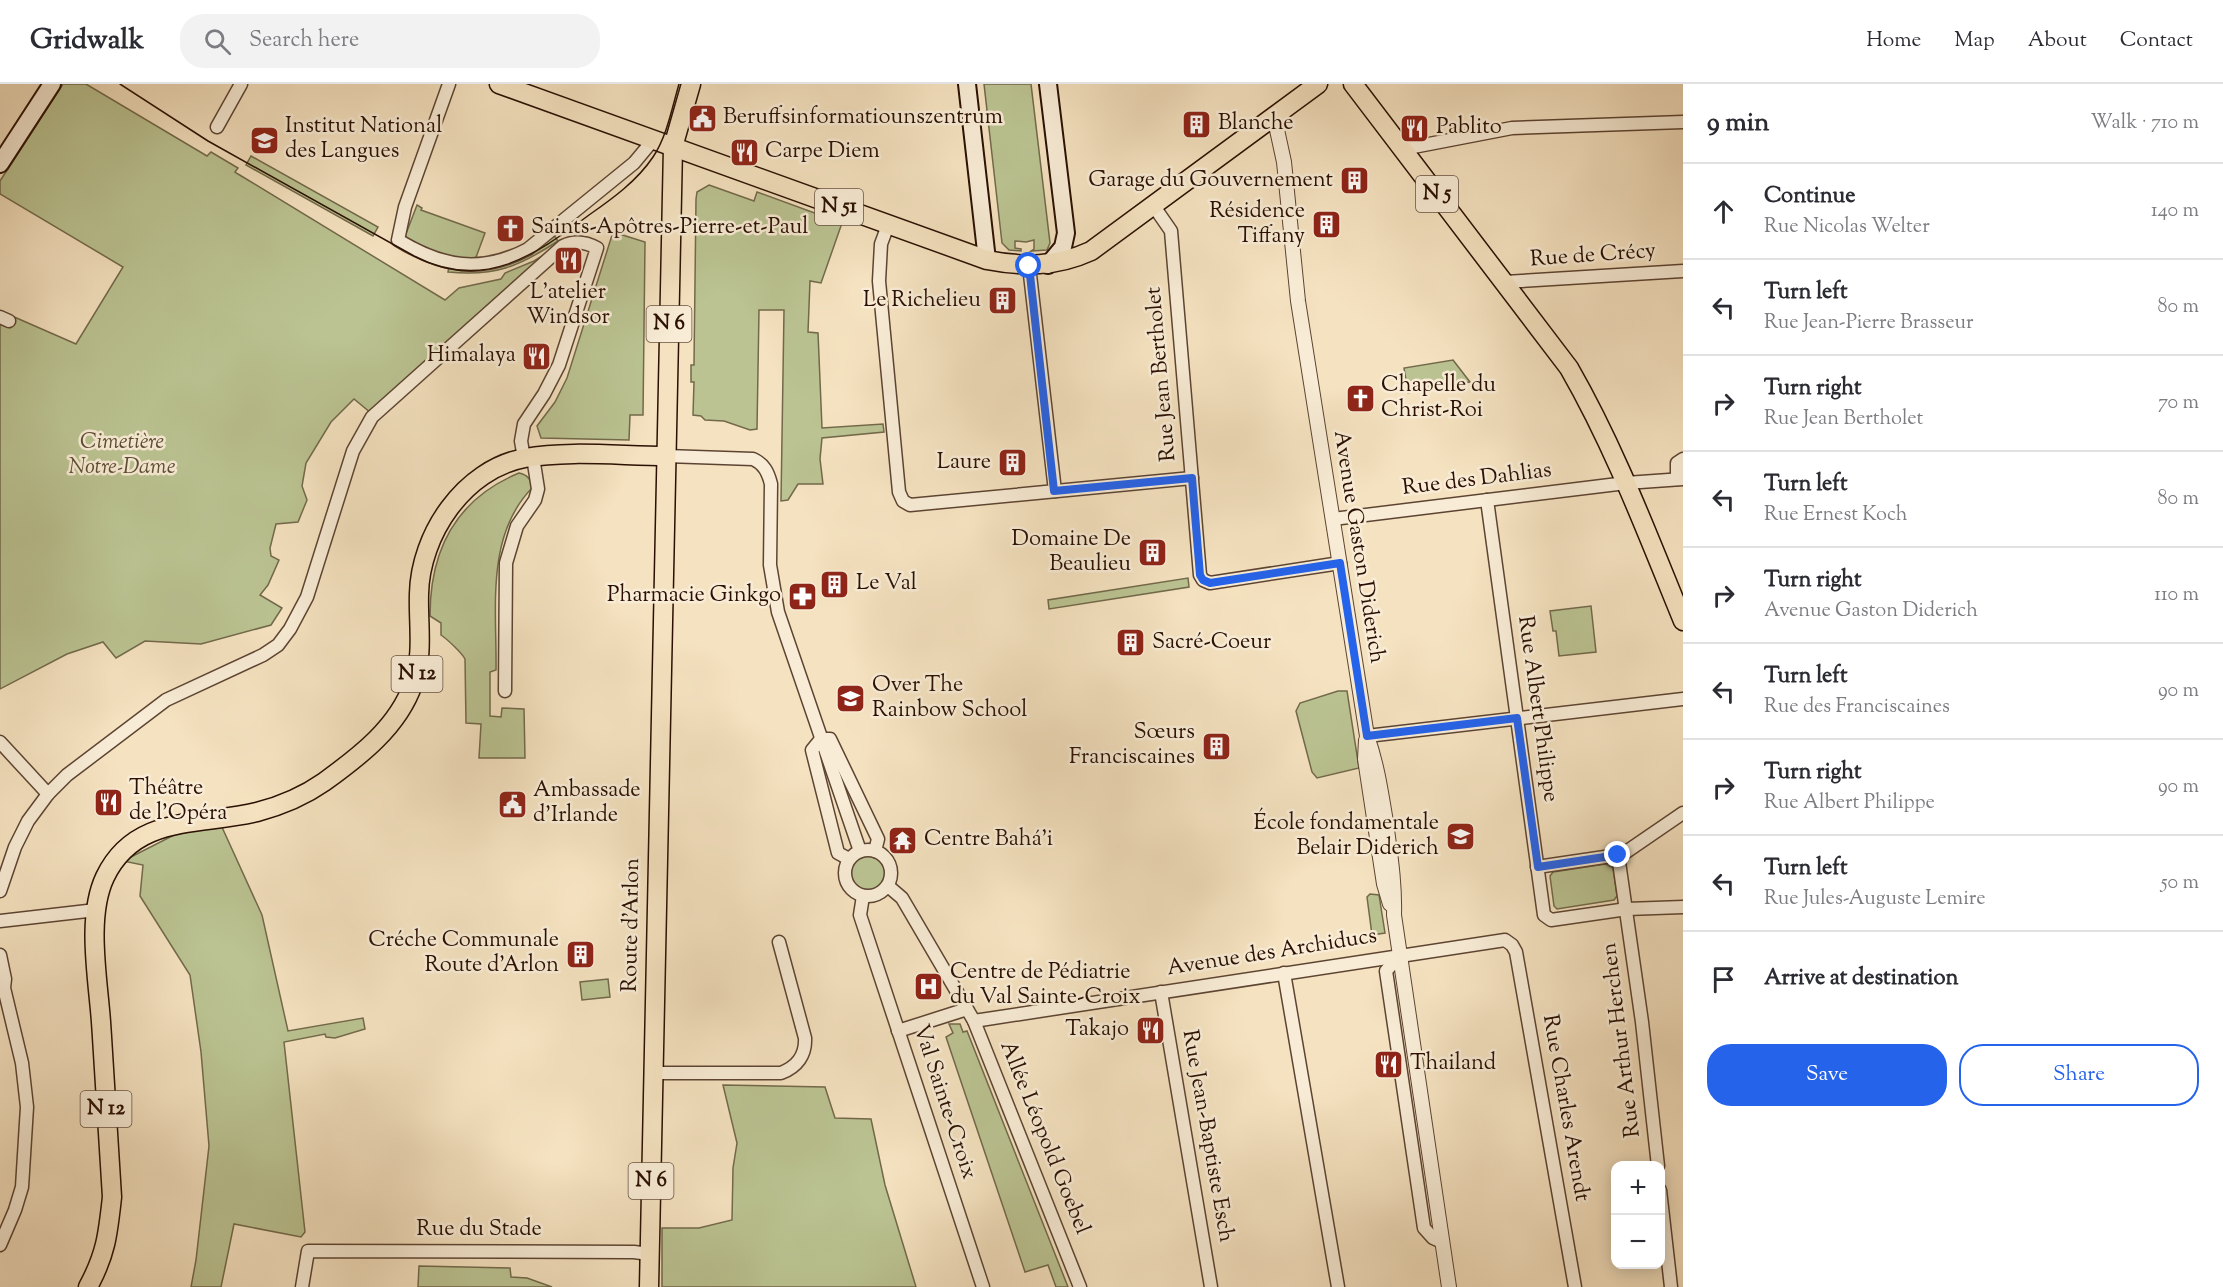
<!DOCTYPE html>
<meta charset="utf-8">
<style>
body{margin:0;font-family:"Sorts Mill Goudy",serif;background:#f2f2f3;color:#2b2b33}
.controls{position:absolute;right:18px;bottom:18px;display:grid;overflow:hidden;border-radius:12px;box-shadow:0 3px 15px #0003}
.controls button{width:54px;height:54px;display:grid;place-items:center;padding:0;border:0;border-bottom:2px solid #e1e1e2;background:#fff;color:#2b2b33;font:30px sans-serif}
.stop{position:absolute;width:18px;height:18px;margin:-14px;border:4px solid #2563eb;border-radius:50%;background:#fff}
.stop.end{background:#2563eb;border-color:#fff;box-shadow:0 2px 6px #0008}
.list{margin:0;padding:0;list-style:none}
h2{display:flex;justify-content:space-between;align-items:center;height:78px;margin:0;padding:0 24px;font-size:26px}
h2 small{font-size:20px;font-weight:400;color:#7c7c81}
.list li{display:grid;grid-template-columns:39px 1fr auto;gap:18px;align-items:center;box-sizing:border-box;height:96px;padding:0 24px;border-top:2px solid #e1e1e2}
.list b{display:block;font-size:22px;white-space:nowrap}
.list p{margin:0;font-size:20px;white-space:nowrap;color:#7c7c81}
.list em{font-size:20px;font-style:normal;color:#7c7c81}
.actions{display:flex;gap:12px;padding:18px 24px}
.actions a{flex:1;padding:14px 0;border:2px solid #2563eb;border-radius:24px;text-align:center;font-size:21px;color:#2563eb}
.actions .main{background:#2563eb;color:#fff}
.icon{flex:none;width:33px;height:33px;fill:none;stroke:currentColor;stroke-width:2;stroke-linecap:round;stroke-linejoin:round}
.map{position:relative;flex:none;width:1683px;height:1203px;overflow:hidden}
header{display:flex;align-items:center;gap:36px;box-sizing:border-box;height:84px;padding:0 30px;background:#fff;border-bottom:2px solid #e1e1e2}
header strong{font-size:28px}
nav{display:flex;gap:33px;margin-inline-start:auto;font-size:21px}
.search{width:420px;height:54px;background:#f2f2f3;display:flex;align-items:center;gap:15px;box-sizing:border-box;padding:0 21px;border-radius:24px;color:#7c7c81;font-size:22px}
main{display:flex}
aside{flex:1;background:#fff}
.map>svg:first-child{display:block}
</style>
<header>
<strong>Gridwalk</strong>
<div class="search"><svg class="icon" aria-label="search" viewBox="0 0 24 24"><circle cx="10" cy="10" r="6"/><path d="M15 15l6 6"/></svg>Search here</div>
<nav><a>Home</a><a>Map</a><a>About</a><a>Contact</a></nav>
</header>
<main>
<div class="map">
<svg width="1683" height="1203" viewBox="0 0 1683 1203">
<rect width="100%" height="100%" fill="#f5e2c0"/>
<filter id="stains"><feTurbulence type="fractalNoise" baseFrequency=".00333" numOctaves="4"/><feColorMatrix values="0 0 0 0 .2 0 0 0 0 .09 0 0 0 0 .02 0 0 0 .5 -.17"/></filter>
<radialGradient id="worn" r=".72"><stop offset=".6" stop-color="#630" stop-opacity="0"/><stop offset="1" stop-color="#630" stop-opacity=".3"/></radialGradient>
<g fill="#bbc392" stroke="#72694a" stroke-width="1.5">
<path d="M 63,0 L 86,0 L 207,72 L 211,68 L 238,84 L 235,88 L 238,90 L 445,216 L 459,204 L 501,195 L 505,189 L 534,177 L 561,160 L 371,329 L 354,315 L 331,338 L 306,379 L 302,402 L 307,416 L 298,438 L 276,440 L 270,464 L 271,472 L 279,476 L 268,501 L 260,511 L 282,524 L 271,541 L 201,560 L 145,557 L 116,574 L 103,558 L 67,570 L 0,605 L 0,239 L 6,242 L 12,232 L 76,260 L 123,183 L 0,110 L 0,97 Z"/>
<path d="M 984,0 L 1031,0 L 1050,159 L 1047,166 L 1031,167 L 1034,165 L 1034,156 L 1026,158 L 1015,157 L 1015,164 L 1021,165 L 1021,167 L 1009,166 L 1002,159 Z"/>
<path d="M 251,72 L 378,143 L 373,152 L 246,81 Z"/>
<path d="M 709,101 L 754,117 L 757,108 L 842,139 L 821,199 L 810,197 L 808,248 L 818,249 L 822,344 L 883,340 L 884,348 L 822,354 L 820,375 L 823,400 L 798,400 L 788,416 L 781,417 L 784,226 L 759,226 L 757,345 L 750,346 L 724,337 L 705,336 L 701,332 L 693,331 L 694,298 L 691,298 L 691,281 L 694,281 L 696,115 L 697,108 Z"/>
<path d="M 417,121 L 422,124 L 421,126 L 485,149 L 475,176 L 433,170 L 404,155 Z"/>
<path d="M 613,148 L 645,158 L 643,331 L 630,331 L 629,356 L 541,354 L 537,342 L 555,318 L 567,294 Z"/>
<path d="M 553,150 L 558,157 C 520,182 495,193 448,188 L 449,182 L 478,184 Z"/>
<path d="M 1453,276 L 1470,298 L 1408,309 L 1404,284 Z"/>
<path d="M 519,389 C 528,391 530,395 533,403 C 485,451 497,525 496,586 L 490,588 L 490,632 L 501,633 L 502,624 L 524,625 L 525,674 L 479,674 L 481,640 L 466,639 L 465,575 C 462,569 447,555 441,551 L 441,539 L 430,532 C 430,466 456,415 519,389 Z"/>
<path d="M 1188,494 L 1189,503 L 1049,525 L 1048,516 Z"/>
<path d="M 1591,522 L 1596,568 L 1559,572 L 1556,547 L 1553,547 L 1550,527 Z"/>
<path d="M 1338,607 L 1347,607 L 1359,684 L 1317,694 L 1312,688 L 1296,627 L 1300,619 Z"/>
<path d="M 221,741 L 262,831 L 288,947 L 363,934 L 365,945 L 335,954 L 326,953 L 325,950 L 284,958 L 305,1148 L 301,1153 L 234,1140 L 221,1203 L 191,1203 L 196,1176 L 209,1062 L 201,968 L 190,891 L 140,812 L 143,781 L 123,777 L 174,751 Z"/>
<circle cx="868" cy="789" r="17"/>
<path d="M 1606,780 L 1613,784 L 1617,812 L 1614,816 L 1557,825 L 1554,822 L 1550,792 L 1553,788 Z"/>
<path d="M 1370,810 L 1379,811 L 1385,849 L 1372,851 L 1367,813 Z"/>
<path d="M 608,895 L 610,913 L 582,916 L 580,898 Z"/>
<path d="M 949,940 L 960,940 L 963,948 L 967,947 L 1068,1203 L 1056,1203 L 1048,1181 L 1025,1188 L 946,953 L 953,949 Z"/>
<path d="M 723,1001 L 825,1003 L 835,1034 L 871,1035 L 885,1101 L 916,1203 L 662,1203 L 662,1144 L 699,1144 L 732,1136 L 733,1084 L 737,1059 Z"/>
<path d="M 419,1182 L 510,1184 L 511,1193 L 527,1194 L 552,1203 L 418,1203 Z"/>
</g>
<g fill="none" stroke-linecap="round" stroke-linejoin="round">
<defs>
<g id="minor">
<path d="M 449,0 L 405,123 L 398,156 C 442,183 481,190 528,165 L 634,79 L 654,55"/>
<path d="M 217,43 L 241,0"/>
<path d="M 1403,65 L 1512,44 L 1683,38"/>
<path d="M 1153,121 L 1171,147 L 1200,491 L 1203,496 L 1210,499 L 1340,479"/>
<path d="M 888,141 L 881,160 L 879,197 L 899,408 L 903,417 L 910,421 L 1192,394"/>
<path d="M 1029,182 L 1055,407"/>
<path d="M 1505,198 L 1683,187"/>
<path d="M 0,233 L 9,237"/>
<path d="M 666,372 L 753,375 C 764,380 768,388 771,400 L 770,481 L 778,528 L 860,767"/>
<path d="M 1677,395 L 1677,379 L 1683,375"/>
<path d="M 1487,416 L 1544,831 L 1551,836 L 1627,825 L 1683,823"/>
<path d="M 1333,435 L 1626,399 L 1683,395"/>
<path d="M 505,607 L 506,479 L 517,442 L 535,416 L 538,405 L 533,373"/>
<path d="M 1367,652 L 1683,615"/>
<path d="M 0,658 L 48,710"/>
<circle cx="868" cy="789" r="23"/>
<path d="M 1618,771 L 1642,938 L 1658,1082"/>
<path d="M 849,775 L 838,769 L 812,666 L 821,655 L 830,655 L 878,755 L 875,767"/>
<path d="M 1537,783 L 1618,771 L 1626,768 L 1683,729"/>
<path d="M 888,802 L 902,814 L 974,937 L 1080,1203"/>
<path d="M 0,807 L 15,763 L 28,737 L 48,710 L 67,691 L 166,616 L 263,571 L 278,561 L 290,545 L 307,513 L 353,367 L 372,333 L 563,162 C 575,156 586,158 597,164 L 559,281 L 544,310 L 524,340 L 521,357 L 524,374"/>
<path d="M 863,812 L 860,831 L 983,1203"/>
<path d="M 0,837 L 96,826"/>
<path d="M 0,871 L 5,895 L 4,904 L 22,979 L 27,1023 L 22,1103 L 15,1126 L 0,1161"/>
<path d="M 1400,871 L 1386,887 L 1424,1144 L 1433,1154 L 1442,1158"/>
<path d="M 1284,889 L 1338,1203"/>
<path d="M 1161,908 L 1211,1203"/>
<path d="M 974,937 L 1505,856 L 1512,861 L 1516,868 L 1575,1203"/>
<path d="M 898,947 L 967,925"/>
<path d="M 652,989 L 781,989 C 797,983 806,971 805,954 L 779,858"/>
<path d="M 1660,1106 L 1671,1203"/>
<path d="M 302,1203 L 308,1167 L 634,1168 L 649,1170"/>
</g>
<g id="tertiary">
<path d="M 1274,32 L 1284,78 L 1298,217 L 1367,652 C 1377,680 1381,708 1386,738 C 1390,769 1395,799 1394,831 L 1449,1203"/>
<path d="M 1366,656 L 1365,675 L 1384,800 L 1390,820"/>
</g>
<g id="secondary">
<path d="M 967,0 L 987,176"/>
<path d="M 0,80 L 52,0"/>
<path d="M 1048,181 L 1063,163 L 1066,149 L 1048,0"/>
</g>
<g id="primary">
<path d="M 499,0 L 987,176 C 1023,183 1056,183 1091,167 L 1318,0"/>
<path d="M 1353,0 L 1569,284 C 1615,364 1648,452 1683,537"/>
<path d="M 88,1203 C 106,1170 108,1150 112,1113 C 108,1054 105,996 101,938 C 98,895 86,833 105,793 C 135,730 200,742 257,728 C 280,722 304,712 324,698 C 360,672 398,643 413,600 C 424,570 418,541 419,510 C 420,451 464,385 525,374 C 568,366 622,372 666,372"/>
<path d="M 649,1203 L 673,63 L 691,0"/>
</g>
</defs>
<use href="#minor" stroke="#5d4432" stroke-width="15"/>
<use href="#tertiary" stroke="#5d4432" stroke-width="16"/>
<use href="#secondary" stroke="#2a0f02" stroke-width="20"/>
<use href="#primary" stroke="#2a0f02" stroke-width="21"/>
<use href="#minor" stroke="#f8ecd6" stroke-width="12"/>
<use href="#tertiary" stroke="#f8ecd6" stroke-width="14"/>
<use href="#secondary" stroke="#f8ecd6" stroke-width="16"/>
<use href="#primary" stroke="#f5e2c0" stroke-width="18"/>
<path stroke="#2a0f02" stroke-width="1.5" d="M 120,0 L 208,57 L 414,172 C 483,208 534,172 589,131 C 612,115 637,97 653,73 C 667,52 672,24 679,0"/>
</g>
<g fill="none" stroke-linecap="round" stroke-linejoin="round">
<path stroke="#2563eb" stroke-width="8" d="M 1029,182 L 1054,407 L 1192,394 L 1200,491 L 1203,496 L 1210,499 L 1340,479 L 1367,652 L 1517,634 L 1538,783 L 1618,771"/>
</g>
<defs>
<symbol id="civic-square" viewBox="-11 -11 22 22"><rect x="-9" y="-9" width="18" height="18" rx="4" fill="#8f2418" stroke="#f8ecd6"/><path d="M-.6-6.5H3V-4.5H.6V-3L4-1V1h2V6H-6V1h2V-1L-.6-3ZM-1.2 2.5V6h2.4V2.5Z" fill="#fff"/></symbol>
<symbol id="building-square" viewBox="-11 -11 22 22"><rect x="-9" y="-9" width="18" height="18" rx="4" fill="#8f2418" stroke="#f8ecd6"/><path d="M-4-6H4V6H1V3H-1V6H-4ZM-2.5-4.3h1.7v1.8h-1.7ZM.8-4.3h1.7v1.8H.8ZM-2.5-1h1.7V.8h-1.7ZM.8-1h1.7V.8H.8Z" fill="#fff"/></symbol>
<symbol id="restaurant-square" viewBox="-11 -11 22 22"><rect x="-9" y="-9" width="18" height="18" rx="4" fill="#8f2418" stroke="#f8ecd6"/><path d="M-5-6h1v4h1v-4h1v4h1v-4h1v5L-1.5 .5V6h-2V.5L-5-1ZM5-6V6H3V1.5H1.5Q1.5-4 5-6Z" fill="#fff"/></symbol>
<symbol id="school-square" viewBox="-11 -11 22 22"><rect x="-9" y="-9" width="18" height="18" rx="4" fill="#8f2418" stroke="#f8ecd6"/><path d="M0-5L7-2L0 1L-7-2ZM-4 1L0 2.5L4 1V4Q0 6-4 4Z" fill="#fff"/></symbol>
<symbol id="church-square" viewBox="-11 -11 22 22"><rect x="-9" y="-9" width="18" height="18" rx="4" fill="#8f2418" stroke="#f8ecd6"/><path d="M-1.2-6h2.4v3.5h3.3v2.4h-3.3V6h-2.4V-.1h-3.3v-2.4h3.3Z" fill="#fff"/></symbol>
<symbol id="pharmacy-square" viewBox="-11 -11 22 22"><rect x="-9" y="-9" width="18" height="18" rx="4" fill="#8f2418" stroke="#f8ecd6"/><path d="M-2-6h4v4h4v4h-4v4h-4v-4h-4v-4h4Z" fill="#fff"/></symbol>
<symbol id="temple-square" viewBox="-11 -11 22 22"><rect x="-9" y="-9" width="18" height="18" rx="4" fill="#8f2418" stroke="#f8ecd6"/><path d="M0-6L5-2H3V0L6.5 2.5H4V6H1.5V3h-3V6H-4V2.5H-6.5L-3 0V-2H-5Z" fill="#fff"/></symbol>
<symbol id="hospital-square" viewBox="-11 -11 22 22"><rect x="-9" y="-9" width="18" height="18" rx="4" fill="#8f2418" stroke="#f8ecd6"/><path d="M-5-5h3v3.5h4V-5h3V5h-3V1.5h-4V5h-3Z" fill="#fff"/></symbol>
</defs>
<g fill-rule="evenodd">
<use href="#civic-square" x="686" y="18" width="33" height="33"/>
<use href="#building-square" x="1180" y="24" width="33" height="33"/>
<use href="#restaurant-square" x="1398" y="28" width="33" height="33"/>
<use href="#school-square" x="248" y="40" width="33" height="33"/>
<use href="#restaurant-square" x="728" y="52" width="33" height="33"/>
<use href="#building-square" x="1338" y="80" width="33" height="33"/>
<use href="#building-square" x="1310" y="124" width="33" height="33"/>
<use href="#church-square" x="494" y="128" width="33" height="33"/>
<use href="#restaurant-square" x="552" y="160" width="33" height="33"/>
<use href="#building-square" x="986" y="200" width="33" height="33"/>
<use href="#restaurant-square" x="520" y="256" width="33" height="33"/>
<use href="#church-square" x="1344" y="298" width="33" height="33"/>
<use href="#building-square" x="996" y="362" width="33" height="33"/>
<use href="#building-square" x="1136" y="452" width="33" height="33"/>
<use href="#building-square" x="818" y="484" width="33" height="33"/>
<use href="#pharmacy-square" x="786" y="496" width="33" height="33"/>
<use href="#building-square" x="1114" y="542" width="33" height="33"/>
<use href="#school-square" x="834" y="598" width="33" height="33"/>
<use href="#building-square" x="1200" y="646" width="33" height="33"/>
<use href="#restaurant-square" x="92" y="702" width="33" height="33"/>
<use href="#civic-square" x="496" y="704" width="33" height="33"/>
<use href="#school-square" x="1444" y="736" width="33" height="33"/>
<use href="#temple-square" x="886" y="740" width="33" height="33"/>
<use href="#building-square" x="564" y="854" width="33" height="33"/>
<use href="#hospital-square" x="912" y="886" width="33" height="33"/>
<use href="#restaurant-square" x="1134" y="930" width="33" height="33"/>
<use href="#restaurant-square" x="1372" y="964" width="33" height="33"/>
</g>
<g text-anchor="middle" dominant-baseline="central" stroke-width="5" stroke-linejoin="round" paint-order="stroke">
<g fill="#f8ecd6" stroke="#685142" stroke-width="1.5">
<rect x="1416" y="92" width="42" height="36" rx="4.5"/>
<rect x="815" y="105" width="48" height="36" rx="4.5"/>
<rect x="646.5" y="222" width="45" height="36" rx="4.5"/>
<rect x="391.5" y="572" width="51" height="36" rx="4.5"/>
<rect x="80.5" y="1007" width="51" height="36" rx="4.5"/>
<rect x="628.5" y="1079" width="45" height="36" rx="4.5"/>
</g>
<g font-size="21" font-weight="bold" fill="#2a0f02">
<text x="1437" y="110">N 5</text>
<text x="839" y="123">N 51</text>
<text x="669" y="240">N 6</text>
<text x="417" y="590">N 12</text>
<text x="106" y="1025">N 12</text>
<text x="651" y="1097">N 6</text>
</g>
<g font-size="22" fill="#2a0f02" stroke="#f8ecd6" text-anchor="start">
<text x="723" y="34">Beruffsinformatiounszentrum</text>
<text x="1218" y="40">Blanche</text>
<text x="285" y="43">Institut National<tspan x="285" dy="25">des Langues</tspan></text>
<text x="1436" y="44">Pablito</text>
<text x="765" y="68">Carpe Diem</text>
<text x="1333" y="97" text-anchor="end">Garage du Gouvernement</text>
<text x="1305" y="128" text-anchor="end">Résidence<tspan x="1305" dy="25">Tiffany</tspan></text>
<text x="531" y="144">Saints-Apôtres-Pierre-et-Paul</text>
<text x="568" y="209" text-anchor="middle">L'atelier<tspan x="568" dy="25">Windsor</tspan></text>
<text x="981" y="217" text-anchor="end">Le Richelieu</text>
<text x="516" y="272" text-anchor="end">Himalaya</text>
<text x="1381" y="302">Chapelle du<tspan x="1381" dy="25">Christ-Roi</tspan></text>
<text x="991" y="379" text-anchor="end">Laure</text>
<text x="1131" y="456" text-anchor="end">Domaine De<tspan x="1131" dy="25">Beaulieu</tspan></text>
<text x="856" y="500">Le Val</text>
<text x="781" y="512" text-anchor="end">Pharmacie Ginkgo</text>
<text x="1152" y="559">Sacré-Coeur</text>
<text x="872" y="602">Over The<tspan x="872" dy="25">Rainbow School</tspan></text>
<text x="1195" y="649" text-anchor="end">Sœurs<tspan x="1195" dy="25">Franciscaines</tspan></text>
<text x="129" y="705">Théâtre<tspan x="129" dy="25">de l'Opéra</tspan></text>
<text x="533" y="707">Ambassade<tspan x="533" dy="25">d'Irlande</tspan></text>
<text x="1439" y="740" text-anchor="end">École fondamentale<tspan x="1439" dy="25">Belair Diderich</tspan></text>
<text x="924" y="756">Centre Bahá’i</text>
<text x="559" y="857" text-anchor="end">Créche Communale<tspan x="559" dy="25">Route d'Arlon</tspan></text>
<text x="950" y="889">Centre de Pédiatrie<tspan x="950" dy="25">du Val Sainte-Croix</tspan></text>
<text x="1129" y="946" text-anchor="end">Takajo</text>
<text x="1410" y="980">Thailand</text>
</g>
<g font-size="22" fill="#2a0f02" stroke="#f8ecd6">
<text transform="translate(1593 172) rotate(-4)">Rue de Crécy</text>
<text transform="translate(1162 290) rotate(-95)">Rue Jean Bertholet</text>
<text transform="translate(1477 396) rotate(-7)">Rue des Dahlias</text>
<text transform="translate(1358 463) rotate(81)">Avenue Gaston Diderich</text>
<text transform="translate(1537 625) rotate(82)">Rue Albert Philippe</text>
<text transform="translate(632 841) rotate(-89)">Route d'Arlon</text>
<text transform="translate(1272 869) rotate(-9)">Avenue des Archiducs</text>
<text transform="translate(1622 956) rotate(-97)">Rue Arthur Herchen</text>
<text transform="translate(944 1018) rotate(72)">Val Sainte-Croix</text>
<text transform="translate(1565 1024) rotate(80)">Rue Charles Arendt</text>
<text transform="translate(1207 1052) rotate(80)">Rue Jean-Baptiste Esch</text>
<text transform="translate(1044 1054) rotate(68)">Allée Léopold Goebel</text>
<text x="479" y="1146">Rue du Stade</text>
</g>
<g font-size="22" font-style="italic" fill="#5d4e34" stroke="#f8ecd6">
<text x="122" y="359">Cimetière<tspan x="122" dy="25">Notre-Dame</tspan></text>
</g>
</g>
<rect width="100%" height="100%" filter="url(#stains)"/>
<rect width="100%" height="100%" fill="url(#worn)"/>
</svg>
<div class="controls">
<button>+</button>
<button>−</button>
</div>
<div class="stop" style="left:1029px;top:182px"></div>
<div class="stop end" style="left:1618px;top:771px"></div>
</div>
<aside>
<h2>9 min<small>Walk · 710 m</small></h2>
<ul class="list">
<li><svg class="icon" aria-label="ahead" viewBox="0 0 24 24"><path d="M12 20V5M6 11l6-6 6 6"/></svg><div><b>Continue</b><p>Rue Nicolas Welter</p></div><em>140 m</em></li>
<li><svg class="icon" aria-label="left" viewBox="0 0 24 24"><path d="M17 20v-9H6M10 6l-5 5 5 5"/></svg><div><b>Turn left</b><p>Rue Jean-Pierre Brasseur</p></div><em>80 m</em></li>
<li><svg class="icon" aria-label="right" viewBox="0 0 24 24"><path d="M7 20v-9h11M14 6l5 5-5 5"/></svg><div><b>Turn right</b><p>Rue Jean Bertholet</p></div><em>70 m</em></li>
<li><svg class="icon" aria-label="left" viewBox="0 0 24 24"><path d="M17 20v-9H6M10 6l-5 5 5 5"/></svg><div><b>Turn left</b><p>Rue Ernest Koch</p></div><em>80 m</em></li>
<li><svg class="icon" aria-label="right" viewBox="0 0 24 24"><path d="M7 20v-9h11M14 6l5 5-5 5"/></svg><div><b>Turn right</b><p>Avenue Gaston Diderich</p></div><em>110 m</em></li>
<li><svg class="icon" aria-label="left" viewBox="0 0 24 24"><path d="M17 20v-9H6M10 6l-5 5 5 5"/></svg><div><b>Turn left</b><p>Rue des Franciscaines</p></div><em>90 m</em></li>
<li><svg class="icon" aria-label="right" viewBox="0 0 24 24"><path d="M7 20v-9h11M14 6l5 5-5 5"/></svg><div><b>Turn right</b><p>Rue Albert Philippe</p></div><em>90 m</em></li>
<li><svg class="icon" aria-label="left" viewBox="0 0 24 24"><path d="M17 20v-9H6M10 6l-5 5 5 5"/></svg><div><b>Turn left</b><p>Rue Jules-Auguste Lemire</p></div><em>50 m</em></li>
<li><svg class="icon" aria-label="arrive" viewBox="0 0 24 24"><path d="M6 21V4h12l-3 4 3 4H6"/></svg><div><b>Arrive at destination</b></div></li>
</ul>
<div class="actions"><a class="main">Save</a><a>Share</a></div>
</aside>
</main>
